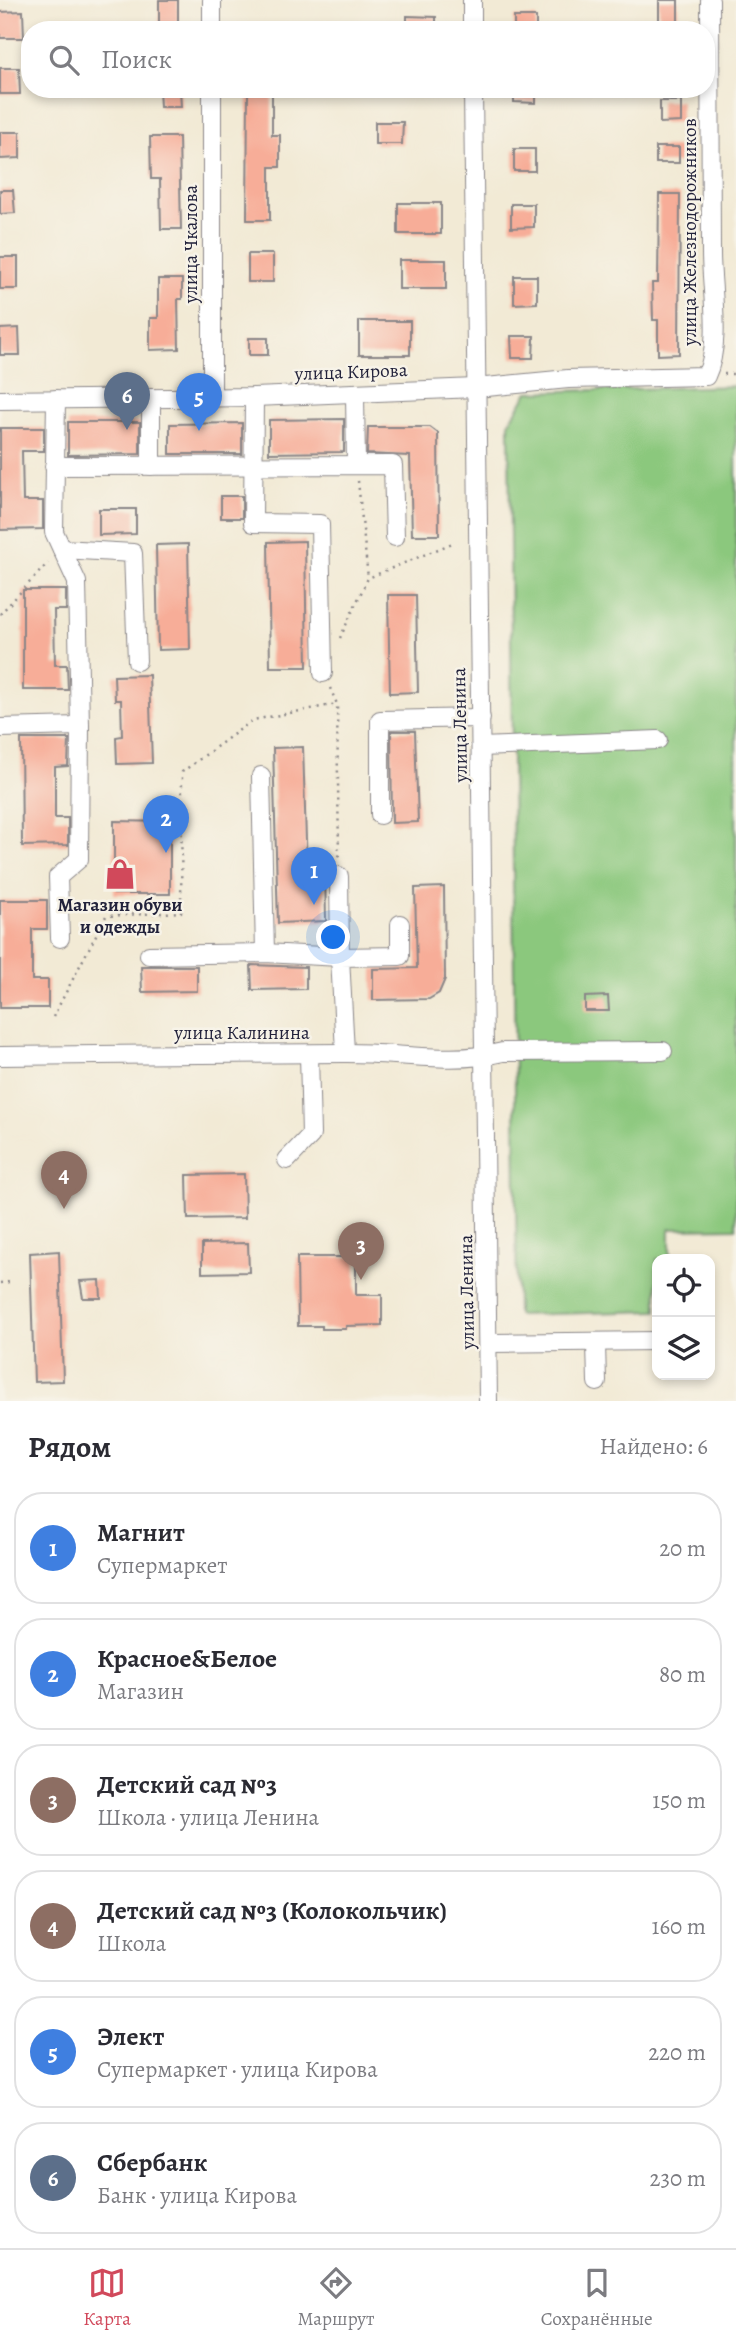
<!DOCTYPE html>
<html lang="ru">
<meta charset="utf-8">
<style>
body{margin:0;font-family:Alegreya,serif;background:#f2f2f3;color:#2b2b33}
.controls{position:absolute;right:21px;bottom:21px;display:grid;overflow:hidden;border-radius:14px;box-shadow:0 4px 10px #0003}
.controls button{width:63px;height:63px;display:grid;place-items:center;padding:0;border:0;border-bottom:2px solid #e1e1e2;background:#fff;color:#2b2b33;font:35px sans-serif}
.you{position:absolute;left:334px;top:938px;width:24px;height:24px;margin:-18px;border:5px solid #fff;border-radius:50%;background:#1a73e8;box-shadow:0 0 0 10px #1a73e833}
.badge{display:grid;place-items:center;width:46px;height:46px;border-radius:50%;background:#d1495b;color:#fff;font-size:23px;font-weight:700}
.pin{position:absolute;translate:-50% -58px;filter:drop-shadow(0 2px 4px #0008)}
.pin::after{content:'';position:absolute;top:37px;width:24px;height:21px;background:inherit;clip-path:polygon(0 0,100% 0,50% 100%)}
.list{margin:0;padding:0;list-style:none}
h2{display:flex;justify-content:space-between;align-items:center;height:91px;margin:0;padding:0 28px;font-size:30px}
h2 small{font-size:23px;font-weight:400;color:#7c7c81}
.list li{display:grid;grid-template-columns:46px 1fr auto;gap:21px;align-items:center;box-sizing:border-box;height:112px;margin:0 14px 14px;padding:0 14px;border:2px solid #e1e1e2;border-radius:28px}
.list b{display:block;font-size:26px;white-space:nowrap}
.list p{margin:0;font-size:23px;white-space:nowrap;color:#7c7c81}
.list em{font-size:23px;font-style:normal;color:#7c7c81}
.icon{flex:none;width:38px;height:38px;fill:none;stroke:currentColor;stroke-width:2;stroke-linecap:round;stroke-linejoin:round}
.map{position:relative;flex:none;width:736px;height:1401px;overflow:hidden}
.search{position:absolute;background:#fff;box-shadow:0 4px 10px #0003;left:21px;right:21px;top:21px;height:77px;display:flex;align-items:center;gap:18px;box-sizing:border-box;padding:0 24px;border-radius:28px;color:#7c7c81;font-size:26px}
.sheet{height:847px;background:#fff}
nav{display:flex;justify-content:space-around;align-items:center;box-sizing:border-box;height:98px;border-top:2px solid #e1e1e2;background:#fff;font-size:19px;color:#7c7c81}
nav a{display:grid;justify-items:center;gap:4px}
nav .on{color:#d1495b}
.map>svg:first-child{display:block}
</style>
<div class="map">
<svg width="736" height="1401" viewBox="0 0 736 1401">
<rect width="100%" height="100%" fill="#f7f3e8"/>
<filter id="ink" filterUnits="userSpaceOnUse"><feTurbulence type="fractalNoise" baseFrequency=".0143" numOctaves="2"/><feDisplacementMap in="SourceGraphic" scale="14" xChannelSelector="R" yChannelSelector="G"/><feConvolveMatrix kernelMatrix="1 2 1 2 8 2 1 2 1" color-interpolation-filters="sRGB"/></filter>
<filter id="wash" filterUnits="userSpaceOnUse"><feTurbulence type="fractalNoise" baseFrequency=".00686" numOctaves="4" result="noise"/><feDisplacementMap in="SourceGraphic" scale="28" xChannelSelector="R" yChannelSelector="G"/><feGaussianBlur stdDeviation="1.57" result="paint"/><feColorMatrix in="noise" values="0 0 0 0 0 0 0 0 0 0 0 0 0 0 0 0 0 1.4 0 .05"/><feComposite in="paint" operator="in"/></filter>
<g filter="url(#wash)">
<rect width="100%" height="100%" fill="#f2ead5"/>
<path fill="#8bc87d" stroke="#56755c" stroke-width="2" d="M 736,386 L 736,1228 L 670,1229 L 670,1259 L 657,1259 L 657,1311 L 517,1315 L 509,423 L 528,392 Z"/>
<g id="blocks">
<g fill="#f7ad98">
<rect x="159" y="0" width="19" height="30"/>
<rect x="659" y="0" width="19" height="30"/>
<path d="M 23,11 L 24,38 L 0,38 L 0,12 Z"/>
<path d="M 407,16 L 436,17 L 436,30 L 407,30 Z"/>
<rect x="514" y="17" width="22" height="13"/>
<path d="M 0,68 L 19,68 L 20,94 L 0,94 Z"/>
<path d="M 159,89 L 180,89 L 181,107 L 160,107 Z"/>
<path d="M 514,89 L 536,89 L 536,103 L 514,102 Z"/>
<path d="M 248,92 L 272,93 L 272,135 L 280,135 L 280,167 L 270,167 L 270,220 L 247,220 Z"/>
<path d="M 660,101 L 681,101 L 681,122 L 660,123 Z"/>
<path d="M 375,122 L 403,122 L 402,144 L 375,144 Z"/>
<path d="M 0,132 L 20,132 L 20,158 L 0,159 Z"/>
<path d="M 150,137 L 179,137 L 181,229 L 161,229 L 160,179 L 151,179 Z"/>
<rect x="656" y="147" width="23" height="16"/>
<rect x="514" y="149" width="21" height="22"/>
<path d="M 0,190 L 13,190 L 15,213 L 0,214 Z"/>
<path d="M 659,194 L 680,194 L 679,354 L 658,355 L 658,320 L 653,320 L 652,283 L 658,283 Z"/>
<rect x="398" y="203" width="43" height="31"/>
<path d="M 511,204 L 534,204 L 534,227 L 511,228 Z"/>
<rect x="248" y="254" width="25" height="28"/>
<rect x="0" y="257" width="18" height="32"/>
<rect x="399" y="260" width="47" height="29"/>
<path d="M 514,276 L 537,276 L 537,303 L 514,304 Z"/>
<path d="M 158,279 L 182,279 L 182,299 L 178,299 L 179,349 L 150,350 L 150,318 L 158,318 Z"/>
<rect x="359" y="321" width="51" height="34"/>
<path d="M 19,328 L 20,355 L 0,355 L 0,329 Z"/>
<path d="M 511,336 L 534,336 L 533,358 L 512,358 Z"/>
<rect x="249" y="338" width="19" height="17"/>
<path d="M 344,419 L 344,452 L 269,453 L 269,420 Z"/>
<path d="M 68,422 L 140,422 L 140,454 L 68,455 Z"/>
<path d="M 242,423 L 242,454 L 170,454 L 170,424 Z"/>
<path d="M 368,427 L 430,427 L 438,433 L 439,535 L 412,535 L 410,456 L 367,454 Z"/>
<path d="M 0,428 L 44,428 L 44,451 L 22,451 L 23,501 L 43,501 L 43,529 L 0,530 Z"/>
<rect x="221" y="496" width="21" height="22"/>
<path d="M 99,509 L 136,509 L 136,534 L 99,535 Z"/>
<path d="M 305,541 L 307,667 L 270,667 L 268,542 Z"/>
<path d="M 188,544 L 190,649 L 158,650 L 156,545 Z"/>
<path d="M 23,590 L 66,590 L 66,610 L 54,610 L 55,665 L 67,665 L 68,690 L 23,690 Z"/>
<path d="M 388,595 L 416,595 L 418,692 L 390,693 Z"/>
<path d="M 149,675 L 152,763 L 117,764 L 116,737 L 122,736 L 121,700 L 115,700 L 114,676 Z"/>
<path d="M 391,731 L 415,731 L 418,822 L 392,823 Z"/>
<path d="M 21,739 L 69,739 L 68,766 L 55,767 L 55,818 L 68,818 L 68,845 L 22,846 Z"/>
<path d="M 303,747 L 307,871 L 325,871 L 326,921 L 278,923 L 273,748 Z"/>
<path d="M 114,821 L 170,822 L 170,894 L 114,894 Z"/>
<path d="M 444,887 L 445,979 L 439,993 L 429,999 L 373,1000 L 373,969 L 417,968 L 415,888 Z"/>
<path d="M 0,900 L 47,900 L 47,929 L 32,929 L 32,980 L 48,980 L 48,1008 L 0,1008 Z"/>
<path d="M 251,965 L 306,967 L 306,989 L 252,990 Z"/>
<path d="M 141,966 L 197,966 L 197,991 L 142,992 Z"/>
<path d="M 608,996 L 609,1011 L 585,1011 L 585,997 Z"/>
<path d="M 244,1174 L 245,1218 L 188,1219 L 187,1175 Z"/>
<path d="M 248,1243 L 249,1272 L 202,1273 L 202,1244 Z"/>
<path d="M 59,1251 L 63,1381 L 34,1382 L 30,1253 Z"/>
<path d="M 297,1257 L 356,1257 L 356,1295 L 382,1295 L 382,1325 L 346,1326 L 346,1329 L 322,1329 L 322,1326 L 298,1326 Z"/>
<path d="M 100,1280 L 101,1298 L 83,1298 L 80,1281 Z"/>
</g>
</g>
</g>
<g filter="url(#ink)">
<use href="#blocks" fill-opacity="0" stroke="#8a8688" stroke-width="2"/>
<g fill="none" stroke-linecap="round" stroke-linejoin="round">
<defs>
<g id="minor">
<path d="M 212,0 L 212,30"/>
<path d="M 472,0 L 472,30"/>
<path d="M 212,89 L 212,398"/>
<path d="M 473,89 L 488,1401"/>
<path d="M 355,394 L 356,465"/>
<path d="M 254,397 L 253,523 L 320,524 L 323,673"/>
<path d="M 56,399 L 54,532 L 77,582 L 80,726 L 79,859 L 58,877 L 60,938"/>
<path d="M 0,400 L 254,397 L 476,388 L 568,379 L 706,376 C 722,343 711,289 711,253 C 710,169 711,84 710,0"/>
<path d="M 54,466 L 393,465 L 395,537"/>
<path d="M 151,466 L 151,398"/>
<path d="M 62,549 L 133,553 L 137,661"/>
<path d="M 0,728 L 80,726"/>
<path d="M 481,747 L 658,740"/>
<path d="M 261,776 L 265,953"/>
<path d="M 380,815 L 380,720 L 481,718"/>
<path d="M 149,955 L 265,953 L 340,957 L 339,876"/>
<path d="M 345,1052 L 340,957 L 400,956 L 400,924"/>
<path d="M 0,1056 C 114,1055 229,1053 343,1053 C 396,1052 450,1065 503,1052 L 663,1051"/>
<path d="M 287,1160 L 311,1135 L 309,1054"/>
<path d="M 489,1343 L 657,1341"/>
<path d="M 596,1343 L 597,1382"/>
</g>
</defs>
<use href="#minor" stroke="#8a8688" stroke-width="20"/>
<g stroke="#8a8688" stroke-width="2.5" stroke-dasharray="2 5" stroke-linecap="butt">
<path d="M 724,374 L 736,374"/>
<path d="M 358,481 L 368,578"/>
<path d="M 0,614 L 48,563"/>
<path d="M 340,638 L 368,578 L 455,542"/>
<path d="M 330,688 L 337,704 L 339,858"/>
<path d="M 53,1017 L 106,916 L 181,912 L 182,772 L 253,720 L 337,704"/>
<path d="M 0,1283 L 10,1282"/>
</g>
<use href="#minor" stroke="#fff" stroke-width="18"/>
</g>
</g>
<defs>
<symbol id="shop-bare" viewBox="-9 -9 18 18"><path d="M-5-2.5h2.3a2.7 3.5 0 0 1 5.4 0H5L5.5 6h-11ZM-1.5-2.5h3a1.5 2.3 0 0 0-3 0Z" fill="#d1495b" stroke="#f7f3e8" stroke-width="2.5" paint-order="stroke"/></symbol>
</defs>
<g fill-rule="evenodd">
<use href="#shop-bare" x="98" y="852" width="44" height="44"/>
</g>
<g text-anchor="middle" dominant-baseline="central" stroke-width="5" stroke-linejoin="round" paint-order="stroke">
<g font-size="19" fill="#22223b" stroke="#f7f3e8">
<text transform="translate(690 232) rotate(-90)">улица Железнодорожников</text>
<text transform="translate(191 244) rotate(-90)">улица Чкалова</text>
<text transform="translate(351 372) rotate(-2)">улица Кирова</text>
<text transform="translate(460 725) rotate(-91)">улица Ленина</text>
<text x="242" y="1033">улица Калинина</text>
<text transform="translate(467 1292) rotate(-91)">улица Ленина</text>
</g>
<g font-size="19" font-weight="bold" fill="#22223b" stroke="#f7f3e8">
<text x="120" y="905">Магазин обуви<tspan x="120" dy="22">и одежды</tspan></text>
</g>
</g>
</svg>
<div class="controls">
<button><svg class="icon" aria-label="locate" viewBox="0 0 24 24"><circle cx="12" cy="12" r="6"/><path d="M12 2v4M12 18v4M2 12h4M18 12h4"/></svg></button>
<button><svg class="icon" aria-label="layers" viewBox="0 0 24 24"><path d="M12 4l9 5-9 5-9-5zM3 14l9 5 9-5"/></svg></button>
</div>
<div class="you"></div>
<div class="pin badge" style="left:314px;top:905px;background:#3f7fe0">1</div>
<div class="pin badge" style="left:166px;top:853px;background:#3f7fe0">2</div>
<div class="pin badge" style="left:361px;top:1280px;background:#8d6e63">3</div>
<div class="pin badge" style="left:64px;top:1209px;background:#8d6e63">4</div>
<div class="pin badge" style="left:199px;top:431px;background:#3f7fe0">5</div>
<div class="pin badge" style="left:127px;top:430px;background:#5c6f8a">6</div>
<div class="search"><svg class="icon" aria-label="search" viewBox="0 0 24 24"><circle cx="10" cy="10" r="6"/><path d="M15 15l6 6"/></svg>Поиск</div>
</div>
<section class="sheet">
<h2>Рядом<small>Найдено: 6</small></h2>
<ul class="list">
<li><span class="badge" style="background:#3f7fe0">1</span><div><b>Магнит</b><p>Супермаркет</p></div><em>20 m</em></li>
<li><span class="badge" style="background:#3f7fe0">2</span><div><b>Красное&amp;Белое</b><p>Магазин</p></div><em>80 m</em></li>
<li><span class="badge" style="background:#8d6e63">3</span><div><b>Детский сад №3</b><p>Школа · улица Ленина</p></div><em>150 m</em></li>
<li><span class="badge" style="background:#8d6e63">4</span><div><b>Детский сад №3 (Колокольчик)</b><p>Школа</p></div><em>160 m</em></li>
<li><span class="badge" style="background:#3f7fe0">5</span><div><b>Элект</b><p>Супермаркет · улица Кирова</p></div><em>220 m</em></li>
<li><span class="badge" style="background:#5c6f8a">6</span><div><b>Сбербанк</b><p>Банк · улица Кирова</p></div><em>230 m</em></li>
</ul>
</section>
<nav>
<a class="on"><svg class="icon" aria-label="map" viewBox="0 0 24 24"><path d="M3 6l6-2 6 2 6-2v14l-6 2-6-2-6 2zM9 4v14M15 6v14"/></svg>Карта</a>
<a><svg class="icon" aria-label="directions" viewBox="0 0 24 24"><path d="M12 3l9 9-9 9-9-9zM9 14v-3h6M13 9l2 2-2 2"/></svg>Маршрут</a>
<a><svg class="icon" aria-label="saved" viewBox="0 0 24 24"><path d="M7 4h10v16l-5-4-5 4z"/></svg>Сохранённые</a>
</nav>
